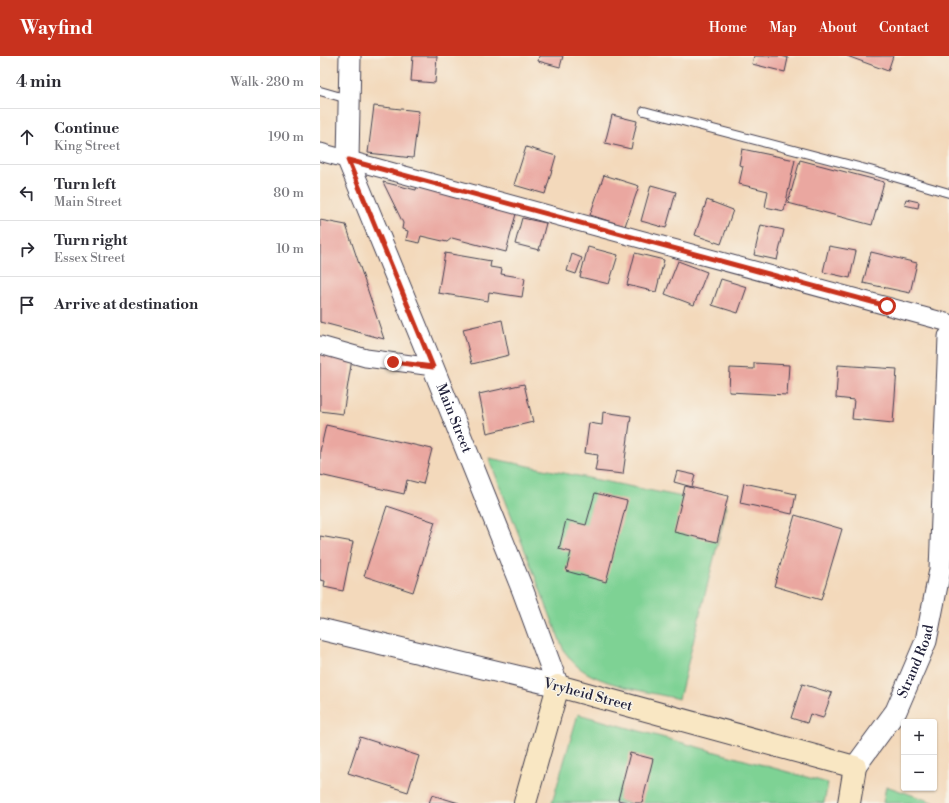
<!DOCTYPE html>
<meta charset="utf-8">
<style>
body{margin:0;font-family:"Libre Bodoni",serif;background:#f7f7f7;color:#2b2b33}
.controls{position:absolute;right:12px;bottom:12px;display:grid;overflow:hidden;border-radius:4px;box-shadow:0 1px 3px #0004}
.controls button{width:36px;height:36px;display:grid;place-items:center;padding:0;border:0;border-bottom:1px solid #e1e1e2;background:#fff;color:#2b2b33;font:20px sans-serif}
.stop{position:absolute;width:12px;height:12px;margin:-9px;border:3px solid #c8321e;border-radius:50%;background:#fff}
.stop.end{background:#c8321e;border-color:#fff;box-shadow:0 1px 4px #0008}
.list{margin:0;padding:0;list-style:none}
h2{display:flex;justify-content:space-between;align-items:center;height:52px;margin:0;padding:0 16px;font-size:17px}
h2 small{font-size:13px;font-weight:400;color:#7c7c81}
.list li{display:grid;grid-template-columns:26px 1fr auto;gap:12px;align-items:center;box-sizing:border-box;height:56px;padding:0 16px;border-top:1px solid #e1e1e2}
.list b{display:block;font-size:15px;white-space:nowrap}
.list p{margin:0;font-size:13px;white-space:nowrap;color:#7c7c81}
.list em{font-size:13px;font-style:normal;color:#7c7c81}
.icon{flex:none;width:22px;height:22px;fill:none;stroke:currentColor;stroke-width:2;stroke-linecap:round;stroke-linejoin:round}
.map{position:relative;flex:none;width:629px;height:747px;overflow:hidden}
header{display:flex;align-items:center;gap:24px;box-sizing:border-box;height:56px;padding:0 20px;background:#c8321e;color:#fff}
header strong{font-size:19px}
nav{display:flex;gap:22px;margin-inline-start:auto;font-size:14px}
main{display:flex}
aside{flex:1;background:#fff}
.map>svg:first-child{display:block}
</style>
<header>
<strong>Wayfind</strong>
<nav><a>Home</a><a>Map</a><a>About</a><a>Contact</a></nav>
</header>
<main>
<aside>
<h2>4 min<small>Walk · 280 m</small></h2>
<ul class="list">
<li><svg class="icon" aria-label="ahead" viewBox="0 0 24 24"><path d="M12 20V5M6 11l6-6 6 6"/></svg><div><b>Continue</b><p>King Street</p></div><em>190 m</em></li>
<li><svg class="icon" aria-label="left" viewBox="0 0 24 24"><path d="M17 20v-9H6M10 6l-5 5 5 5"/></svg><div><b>Turn left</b><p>Main Street</p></div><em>80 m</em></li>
<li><svg class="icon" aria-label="right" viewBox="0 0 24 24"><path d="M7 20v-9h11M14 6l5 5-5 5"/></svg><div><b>Turn right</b><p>Essex Street</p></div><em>10 m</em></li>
<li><svg class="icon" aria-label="arrive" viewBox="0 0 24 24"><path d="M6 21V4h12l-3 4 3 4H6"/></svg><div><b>Arrive at destination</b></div></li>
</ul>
</aside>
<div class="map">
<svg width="629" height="747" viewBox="0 0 629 747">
<rect width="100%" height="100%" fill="#f7f3e8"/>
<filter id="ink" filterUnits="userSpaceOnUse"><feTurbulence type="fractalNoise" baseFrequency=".025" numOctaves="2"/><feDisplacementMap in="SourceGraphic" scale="8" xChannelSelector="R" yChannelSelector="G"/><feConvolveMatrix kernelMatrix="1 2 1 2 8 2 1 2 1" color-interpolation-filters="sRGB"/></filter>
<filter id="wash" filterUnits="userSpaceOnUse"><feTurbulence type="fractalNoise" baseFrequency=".012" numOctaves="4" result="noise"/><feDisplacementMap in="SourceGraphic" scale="16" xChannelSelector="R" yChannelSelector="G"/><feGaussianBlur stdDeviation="0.9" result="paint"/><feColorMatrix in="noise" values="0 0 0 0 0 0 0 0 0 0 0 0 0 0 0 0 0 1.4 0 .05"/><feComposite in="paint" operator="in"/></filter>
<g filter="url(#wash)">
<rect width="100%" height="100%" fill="#f3d9bb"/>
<g fill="#7ed294" stroke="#507a68">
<path d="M 169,402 L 407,450 L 359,643 C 330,636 277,629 256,609 C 251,605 248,599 244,595 Z"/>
<path d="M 258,658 L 508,727 L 504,747 L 232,747 Z"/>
<path d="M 566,730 L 615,747 L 563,747 Z"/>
</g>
<g id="blocks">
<g fill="#eaa7a0">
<path d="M 93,0 L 117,0 L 115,27 L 91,25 Z"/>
<path d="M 219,0 L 243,0 L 240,11 L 218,5 Z"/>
<path d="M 434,0 L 461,0 L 468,2 L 465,16 L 432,8 Z"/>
<path d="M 527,0 L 573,0 L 568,15 Z"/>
<path d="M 54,50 L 99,55 L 93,102 L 48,97 Z"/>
<path d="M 292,59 L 317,65 L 311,93 L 285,87 Z"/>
<path d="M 206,91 L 236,100 L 225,138 L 194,129 Z"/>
<path d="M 422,93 L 475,104 L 464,155 L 445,151 L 448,135 L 419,128 L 423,110 L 419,109 Z"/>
<path d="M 480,104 L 564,126 L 552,169 L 468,147 Z"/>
<path d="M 284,119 L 319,130 L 305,170 L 270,159 Z"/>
<path d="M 63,126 L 96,134 L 97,129 L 197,154 L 186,196 L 132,182 L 127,186 L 101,180 L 99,187 L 86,184 L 88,175 L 82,173 L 83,167 Z"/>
<path d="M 331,129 L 356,136 L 346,172 L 321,165 Z"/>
<path d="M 586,143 L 599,146 L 598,152 L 584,149 Z"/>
<path d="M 387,144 L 413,154 L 401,188 L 375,179 Z"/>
<path d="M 202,162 L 226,167 L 219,194 L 195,188 Z"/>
<path d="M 0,164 L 26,169 L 64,283 L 0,266 Z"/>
<path d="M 441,169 L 464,174 L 457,204 L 434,199 Z"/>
<path d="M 509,190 L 536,195 L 530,222 L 503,216 Z"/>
<path d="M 268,191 L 298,199 L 289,228 L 260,221 Z"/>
<path d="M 551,196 L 597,207 L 590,237 L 543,227 Z"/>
<path d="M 125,197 L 171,205 L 170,211 L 182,213 L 181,218 L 205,222 L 202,241 L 169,236 L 168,245 L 118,237 Z"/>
<path d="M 315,197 L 344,204 L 336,236 L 307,229 Z"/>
<path d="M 252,198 L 262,202 L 256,218 L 247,215 Z"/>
<path d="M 358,205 L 387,216 L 374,249 L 345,238 Z"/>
<path d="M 401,223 L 427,231 L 418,257 L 392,249 Z"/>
<path d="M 182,264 L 189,299 L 152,308 L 143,273 Z"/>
<path d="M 0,298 L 32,303 L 23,358 L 0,355 Z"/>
<path d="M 434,307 L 469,309 L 467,339 L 409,336 L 410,312 L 434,313 Z"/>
<path d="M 518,309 L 577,313 L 573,367 L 532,363 L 534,344 L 516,342 Z"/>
<path d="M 204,328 L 213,366 L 167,377 L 159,338 Z"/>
<path d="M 283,356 L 311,360 L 303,418 L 275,415 L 278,399 L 265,397 L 269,367 L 282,369 Z"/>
<path d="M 6,369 L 112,393 L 103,428 L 87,424 L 84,438 L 0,419 L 0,395 Z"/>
<path d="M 357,415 L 375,419 L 372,431 L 354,426 Z"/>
<path d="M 424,427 L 476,438 L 472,458 L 420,447 Z"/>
<path d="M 365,430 L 408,440 L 397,486 L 354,476 Z"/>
<path d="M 275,437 L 307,445 L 286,526 L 246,515 L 251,496 L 239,493 L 246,464 L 266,469 Z"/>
<path d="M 67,450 L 115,466 L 93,536 L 44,520 Z"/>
<path d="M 475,459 L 522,473 L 501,544 L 454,530 Z"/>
<path d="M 0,480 L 33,486 L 23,535 L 4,531 L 5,525 L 0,524 Z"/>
<path d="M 482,628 L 512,637 L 503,662 L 490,658 L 487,667 L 471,662 Z"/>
<path d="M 40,681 L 99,700 L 88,736 L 28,717 Z"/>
<path d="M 310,697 L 333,703 L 322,747 L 310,747 L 298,744 Z"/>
<path d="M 112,739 L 139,747 L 109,747 Z"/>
</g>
</g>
</g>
<g filter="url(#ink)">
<use href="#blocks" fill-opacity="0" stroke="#413d4e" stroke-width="1"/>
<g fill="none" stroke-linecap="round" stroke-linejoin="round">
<defs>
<g id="service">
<path d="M 0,35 L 28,43"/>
<path d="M 324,55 L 550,114 L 629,137"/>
</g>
<g id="minor">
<path d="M 0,96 L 629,267"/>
<path d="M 0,289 L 46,302 L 113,311"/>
</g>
<g id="tertiary">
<path id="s1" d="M 30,0 L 28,104 L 113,311 L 203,535 L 238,630"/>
<path d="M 0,573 L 238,630"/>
<path id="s2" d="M 535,711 L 576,655 L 606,585 L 620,514 L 629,281"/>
</g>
<path id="secondary" d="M 205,747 L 238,630 L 535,711 L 529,747"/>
</defs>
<use href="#service" stroke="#413d4e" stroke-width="10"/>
<use href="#minor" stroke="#413d4e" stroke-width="19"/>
<use href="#tertiary" stroke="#413d4e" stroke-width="23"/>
<use href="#secondary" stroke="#413d4e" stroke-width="24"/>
<use href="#service" stroke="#fff" stroke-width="8"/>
<use href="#minor" stroke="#fff" stroke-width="17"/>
<use href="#tertiary" stroke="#fff" stroke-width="21"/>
<use href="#secondary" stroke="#f9e7c3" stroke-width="22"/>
</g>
</g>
<g fill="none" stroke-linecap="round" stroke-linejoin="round" filter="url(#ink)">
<path stroke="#c8321e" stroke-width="5" d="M 73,306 L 113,311 L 28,104 L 567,250"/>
</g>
<g text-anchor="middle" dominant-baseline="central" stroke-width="3" stroke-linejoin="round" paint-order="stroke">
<g font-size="14" fill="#22223b" stroke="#f7f3e8">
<text stroke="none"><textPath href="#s1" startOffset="383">Main Street</textPath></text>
<text stroke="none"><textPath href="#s2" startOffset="123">Strand Road</textPath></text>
<text transform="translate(268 639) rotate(15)">Vryheid Street</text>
</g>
</g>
</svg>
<div class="controls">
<button>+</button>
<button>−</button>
</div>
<div class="stop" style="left:567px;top:250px"></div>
<div class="stop end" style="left:73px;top:306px"></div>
</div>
</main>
